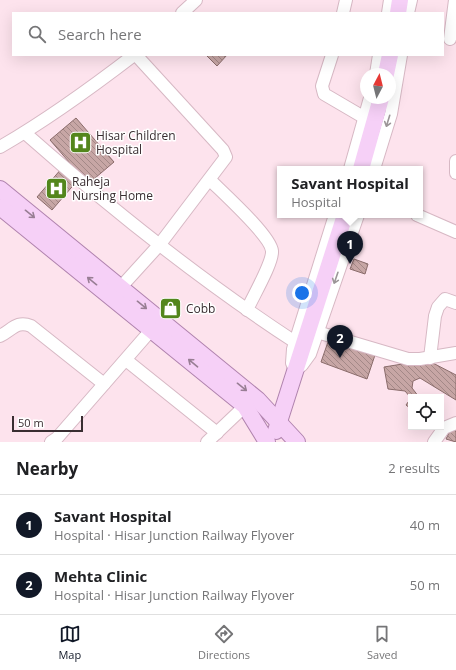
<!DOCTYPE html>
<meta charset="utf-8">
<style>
body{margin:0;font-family:"Open Sans",sans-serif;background:#f2f2f2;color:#202124}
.controls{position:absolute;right:12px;bottom:12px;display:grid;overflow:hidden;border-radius:0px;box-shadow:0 4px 16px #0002}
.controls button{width:36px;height:36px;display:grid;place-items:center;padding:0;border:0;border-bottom:1px solid #e0e0e0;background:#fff;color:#202124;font:20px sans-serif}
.compass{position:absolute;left:360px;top:68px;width:36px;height:36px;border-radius:50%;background:#fff;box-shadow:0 4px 16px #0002;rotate:7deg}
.scale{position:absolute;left:12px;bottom:10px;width:71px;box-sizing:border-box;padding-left:4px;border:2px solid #392d31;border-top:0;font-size:11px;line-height:14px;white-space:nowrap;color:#392d31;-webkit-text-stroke:3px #fff;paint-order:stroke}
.you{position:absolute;left:302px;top:293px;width:14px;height:14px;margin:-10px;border:3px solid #fff;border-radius:50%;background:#1a73e8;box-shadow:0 0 0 6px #1a73e833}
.badge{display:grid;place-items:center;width:26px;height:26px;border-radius:50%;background:#111827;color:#fff;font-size:13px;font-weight:700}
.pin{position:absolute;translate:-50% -33px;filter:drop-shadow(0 1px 2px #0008)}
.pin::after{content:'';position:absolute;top:21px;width:14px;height:12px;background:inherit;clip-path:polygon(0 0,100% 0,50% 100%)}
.popup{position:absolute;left:277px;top:166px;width:146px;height:52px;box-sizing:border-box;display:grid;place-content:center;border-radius:0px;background:#fff;filter:drop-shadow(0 1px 3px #0005);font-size:13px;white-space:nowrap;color:#757577}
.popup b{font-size:15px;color:#202124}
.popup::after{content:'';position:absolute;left:50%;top:100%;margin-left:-8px;border:8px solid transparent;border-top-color:#fff}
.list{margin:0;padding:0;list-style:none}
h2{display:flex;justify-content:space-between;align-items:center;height:52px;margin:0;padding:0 16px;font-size:17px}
h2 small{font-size:13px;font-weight:400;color:#757577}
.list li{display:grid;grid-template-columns:26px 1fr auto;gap:12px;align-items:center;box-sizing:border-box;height:60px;padding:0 16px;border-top:1px solid #e0e0e0}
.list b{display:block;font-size:15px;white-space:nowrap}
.list p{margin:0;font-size:13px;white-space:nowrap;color:#757577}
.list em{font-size:13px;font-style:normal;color:#757577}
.icon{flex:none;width:22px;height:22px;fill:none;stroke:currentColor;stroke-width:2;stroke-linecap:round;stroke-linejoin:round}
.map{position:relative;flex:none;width:456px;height:442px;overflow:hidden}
.search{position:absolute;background:#fff;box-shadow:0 4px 16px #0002;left:12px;right:12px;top:12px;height:44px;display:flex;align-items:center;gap:10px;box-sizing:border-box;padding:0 14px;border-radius:0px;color:#757577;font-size:15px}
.sheet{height:172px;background:#fff}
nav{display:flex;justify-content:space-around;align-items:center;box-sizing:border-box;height:56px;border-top:1px solid #e0e0e0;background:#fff;font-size:11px;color:#757577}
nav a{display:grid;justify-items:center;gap:2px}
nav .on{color:#111827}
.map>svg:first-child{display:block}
</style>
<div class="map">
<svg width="456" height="442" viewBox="0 0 456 442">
<defs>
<pattern id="building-back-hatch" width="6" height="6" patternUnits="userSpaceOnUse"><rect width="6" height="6" fill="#c7a6a5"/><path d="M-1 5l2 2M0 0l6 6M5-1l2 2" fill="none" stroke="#a38887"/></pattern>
</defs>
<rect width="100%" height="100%" fill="#fde3ed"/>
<g fill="url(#building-back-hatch)" stroke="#8a6c6b">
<path d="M 206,55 L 227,55 L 217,66 Z"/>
<path d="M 76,118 L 114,162 L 88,184 L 50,140 Z"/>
<path d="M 62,168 L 77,181 L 52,210 L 37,197 Z"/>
<path d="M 354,259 L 368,264 L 365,274 L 350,269 Z"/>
<path d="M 329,339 L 375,355 L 367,379 L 321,362 Z"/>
<path d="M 427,360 L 456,375 L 456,400 L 420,378 L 413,381 L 412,388 L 419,397 L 411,397 L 411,409 L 406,405 L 411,398 L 405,391 L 388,389 L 384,367 Z"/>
<path d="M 451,429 L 456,431 L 456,442 L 446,439 Z"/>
</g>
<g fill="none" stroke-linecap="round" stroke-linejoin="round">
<defs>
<g id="minor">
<path d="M 182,13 L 196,0"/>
<path d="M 343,13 L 346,0"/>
<path d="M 388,13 L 390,0"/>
<path d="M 408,13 L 411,0"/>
<path d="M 450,39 L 455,0"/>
<path d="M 332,55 L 322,86 L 324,94 L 365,118"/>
<path d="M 376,74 L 379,55"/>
<path d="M 25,133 C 110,208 200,280 295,342"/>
<path d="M 0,147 C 47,120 91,88 134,55"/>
<path d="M 456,161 L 456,173"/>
<path d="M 350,169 L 370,98"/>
<path d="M 374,169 L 391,114 L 401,55"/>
<path d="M 210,180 C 222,192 271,236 272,251 C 273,263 252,298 247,310"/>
<path d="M 335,215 L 293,349 L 292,363 L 295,370 L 302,365 L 310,354 L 358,215"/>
<path d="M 417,215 L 456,232"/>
<path d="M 120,288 L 160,244 L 226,157 L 223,150 L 136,55"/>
<path d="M 317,332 L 408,359 L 420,359 L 456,353"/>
<path d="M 0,336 C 12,330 17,320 31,326 L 104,384"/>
<path d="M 430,358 L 435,316 L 438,307 L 445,299 L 456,303"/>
<path d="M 126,360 L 217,433"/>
<path d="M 51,442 L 57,438 L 152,329"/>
<path d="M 207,442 L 245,406"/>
<path d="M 434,442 L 444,428 L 456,423"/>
</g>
<g id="major">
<path d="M 398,13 L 400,0"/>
<path d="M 386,74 L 390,55"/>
<path d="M 361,169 L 381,98"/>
<path d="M 0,189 L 258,400 L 297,442"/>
<path d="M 0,207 L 245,406 L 267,442"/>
<path d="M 276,431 L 345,215"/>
</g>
</defs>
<use href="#minor" stroke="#d7b8c4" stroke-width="14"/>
<use href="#major" stroke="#b083ae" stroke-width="18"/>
<use href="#minor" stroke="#fff" stroke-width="12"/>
<use href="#major" stroke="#f6d0f7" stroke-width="16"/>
</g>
<defs><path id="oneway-shaft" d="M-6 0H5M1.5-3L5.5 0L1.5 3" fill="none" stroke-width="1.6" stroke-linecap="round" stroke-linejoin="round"/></defs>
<g stroke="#9c9698">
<use href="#oneway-shaft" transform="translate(388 121) rotate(107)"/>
<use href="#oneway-shaft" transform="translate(336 278) rotate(109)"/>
</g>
<g stroke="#987e94">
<use href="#oneway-shaft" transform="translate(30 214) rotate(39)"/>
<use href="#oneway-shaft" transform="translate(92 281) rotate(-141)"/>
<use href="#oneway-shaft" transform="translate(142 305) rotate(39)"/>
<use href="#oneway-shaft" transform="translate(193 363) rotate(-140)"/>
<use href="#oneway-shaft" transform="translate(242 387) rotate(39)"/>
</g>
<defs>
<symbol id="hospital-square" viewBox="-11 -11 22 22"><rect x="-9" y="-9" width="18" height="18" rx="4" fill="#53861c" stroke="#fff"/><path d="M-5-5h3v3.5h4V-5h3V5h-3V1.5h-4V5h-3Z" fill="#fff"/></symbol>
<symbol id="shop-square" viewBox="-11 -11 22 22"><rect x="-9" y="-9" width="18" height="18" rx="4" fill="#53861c" stroke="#fff"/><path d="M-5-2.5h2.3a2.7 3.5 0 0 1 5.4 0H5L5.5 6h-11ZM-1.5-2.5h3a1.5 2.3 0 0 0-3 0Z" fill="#fff"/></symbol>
</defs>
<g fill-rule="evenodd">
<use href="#hospital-square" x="68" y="130" width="25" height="25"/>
<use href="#hospital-square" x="44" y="176" width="25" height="25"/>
<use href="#shop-square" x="158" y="296" width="25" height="25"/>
</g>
<g text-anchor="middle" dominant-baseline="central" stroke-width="3" stroke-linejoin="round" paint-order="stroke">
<g font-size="12" fill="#392d31" stroke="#fff" text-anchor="start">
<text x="96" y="135">Hisar Children<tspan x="96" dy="14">Hospital</tspan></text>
<text x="72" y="181">Raheja<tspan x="72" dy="14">Nursing Home</tspan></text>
<text x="186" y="308">Cobb</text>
</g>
</g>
</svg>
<div class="controls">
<button><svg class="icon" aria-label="locate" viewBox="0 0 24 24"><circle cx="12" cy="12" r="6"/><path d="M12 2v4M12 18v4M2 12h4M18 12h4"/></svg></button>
</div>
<svg class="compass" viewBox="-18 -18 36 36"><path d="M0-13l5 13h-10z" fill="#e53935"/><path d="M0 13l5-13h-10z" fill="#757577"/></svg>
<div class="scale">50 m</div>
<div class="you"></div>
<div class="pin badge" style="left:350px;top:264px">1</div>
<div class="popup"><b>Savant Hospital</b>Hospital</div>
<div class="pin badge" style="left:340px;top:358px">2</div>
<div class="search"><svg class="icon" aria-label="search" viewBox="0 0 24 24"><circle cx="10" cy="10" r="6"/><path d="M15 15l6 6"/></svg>Search here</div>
</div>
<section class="sheet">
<h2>Nearby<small>2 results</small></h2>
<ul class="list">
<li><span class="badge">1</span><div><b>Savant Hospital</b><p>Hospital · Hisar Junction Railway Flyover</p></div><em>40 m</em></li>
<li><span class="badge">2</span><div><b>Mehta Clinic</b><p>Hospital · Hisar Junction Railway Flyover</p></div><em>50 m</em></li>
</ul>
</section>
<nav>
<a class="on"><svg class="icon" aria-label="map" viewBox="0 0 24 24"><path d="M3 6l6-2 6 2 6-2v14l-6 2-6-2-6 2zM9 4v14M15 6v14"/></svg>Map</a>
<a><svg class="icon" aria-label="directions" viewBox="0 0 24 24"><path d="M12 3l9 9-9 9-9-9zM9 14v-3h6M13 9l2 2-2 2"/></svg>Directions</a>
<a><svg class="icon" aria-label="saved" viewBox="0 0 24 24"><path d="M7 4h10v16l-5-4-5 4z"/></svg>Saved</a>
</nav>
